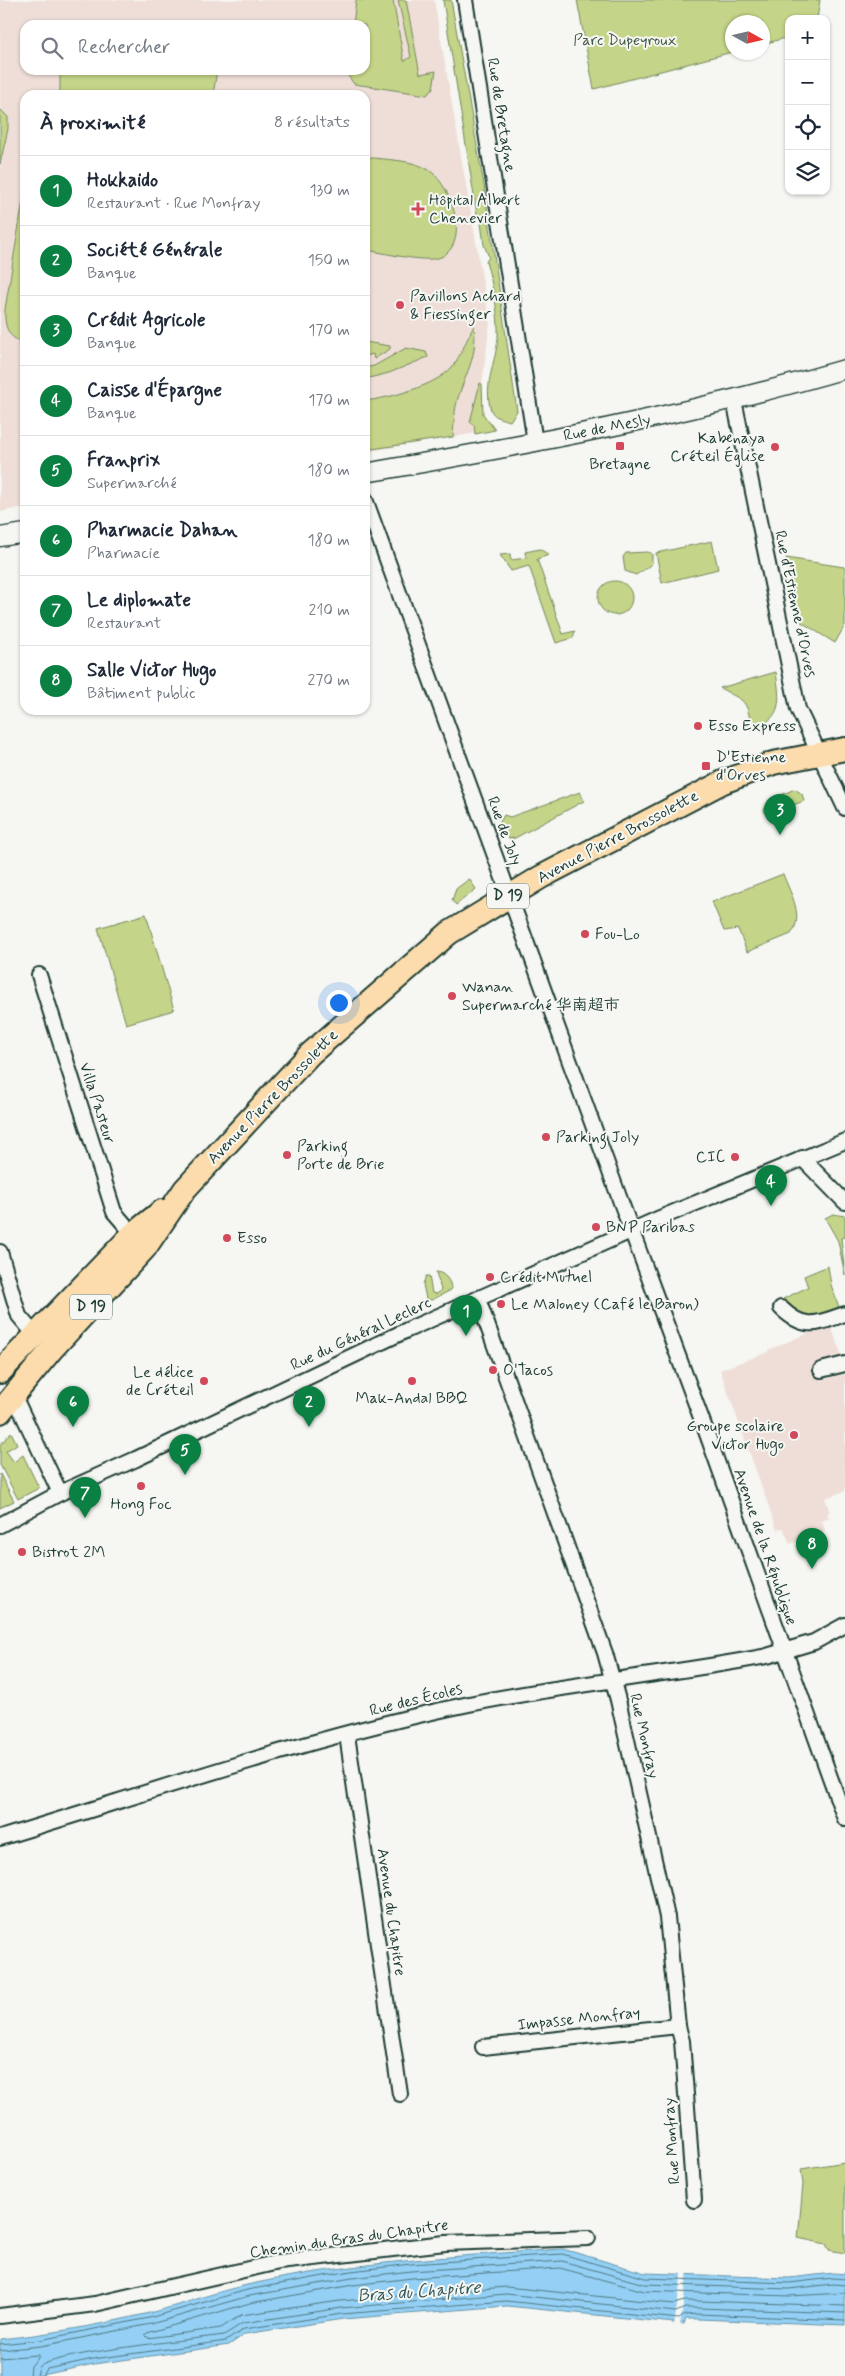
<!DOCTYPE html>
<html lang="fr">
<meta charset="utf-8">
<style>
body{margin:0;font-family:Mynerve,"LXGW WenKai TC",sans-serif;background:#f6f6f7;color:#1f2937}
.controls{position:absolute;right:15px;top:15px;display:grid;overflow:hidden;border-radius:10px;box-shadow:0 1px 4px #0004}
.controls button{width:45px;height:45px;display:grid;place-items:center;padding:0;border:0;border-bottom:1px solid #e0e1e3;background:#fff;color:#1f2937;font:25px sans-serif}
.compass{position:absolute;left:725px;top:15px;width:45px;height:45px;border-radius:50%;background:#fff;box-shadow:0 1px 4px #0004;rotate:98deg}
.you{position:absolute;left:338px;top:1002px;width:18px;height:18px;margin:-12px;border:4px solid #fff;border-radius:50%;background:#1a73e8;box-shadow:0 0 0 8px #1a73e833}
.badge{display:grid;place-items:center;width:32px;height:32px;border-radius:50%;background:#0b8043;color:#fff;font-size:16px;font-weight:700}
.pin{position:absolute;translate:-50% -41px;filter:drop-shadow(0 1px 2px #0008)}
.pin::after{content:'';position:absolute;top:26px;width:18px;height:15px;background:inherit;clip-path:polygon(0 0,100% 0,50% 100%)}
.list{margin:0;padding:0;list-style:none}
h2{display:flex;justify-content:space-between;align-items:center;height:65px;margin:0;padding:0 20px;font-size:21px}
h2 small{font-size:16px;font-weight:400;color:#747a83}
.list li{display:grid;grid-template-columns:32px 1fr auto;gap:15px;align-items:center;box-sizing:border-box;height:70px;padding:0 20px;border-top:1px solid #e0e1e3}
.list b{display:block;font-size:19px;white-space:nowrap}
.list p{margin:0;font-size:16px;white-space:nowrap;color:#747a83}
.list em{font-size:16px;font-style:normal;color:#747a83}
.icon{flex:none;width:28px;height:28px;fill:none;stroke:currentColor;stroke-width:2;stroke-linecap:round;stroke-linejoin:round}
.map{position:relative;flex:none;width:845px;height:2376px;overflow:hidden}
.search{position:absolute;background:#fff;box-shadow:0 1px 4px #0004;left:20px;top:20px;width:350px;height:55px;display:flex;align-items:center;gap:12px;box-sizing:border-box;padding:0 18px;border-radius:15px;color:#747a83;font-size:19px}
.panel{position:absolute;background:#fff;box-shadow:0 1px 4px #0004;left:20px;top:90px;width:350px;height:625px;border-radius:15px}
.map>svg:first-child{display:block}
</style>
<div class="map">
<svg width="845" height="2376" viewBox="0 0 845 2376">
<rect width="100%" height="100%" fill="#f6f6f2"/>
<filter id="ink" filterUnits="userSpaceOnUse"><feTurbulence type="fractalNoise" baseFrequency=".02" numOctaves="2"/><feDisplacementMap in="SourceGraphic" scale="10" xChannelSelector="R" yChannelSelector="G"/><feConvolveMatrix kernelMatrix="1 2 1 2 8 2 1 2 1" color-interpolation-filters="sRGB"/></filter>
<g filter="url(#ink)">
<g fill="#efded8" fill-rule="evenodd">
<path d="M 0,0 L 434,0 L 490,323 L 482,384 L 483,414 L 495,430 L 365,452 L 365,95 L 25,95 L 25,507 L 0,512 ZM 25,25 L 365,25 L 365,70 L 25,70 Z"/>
<path d="M 830,1324 L 842,1356 L 814,1364 L 821,1380 L 845,1374 L 845,1491 L 825,1498 L 830,1512 L 827,1513 L 829,1518 L 822,1521 L 825,1531 L 790,1544 L 783,1528 L 777,1530 L 720,1370 L 768,1352 L 768,1350 Z"/>
</g>
<g fill="#c4d488" stroke="#72885e">
<path d="M 356,0 L 393,0 L 404,61 L 411,57 L 398,0 L 406,0 L 420,74 L 436,71 L 433,88 L 427,95 L 354,84 L 346,73 L 347,70 L 365,70 L 365,25 L 353,25 Z"/>
<path d="M 443,0 L 451,0 L 485,191 L 488,214 L 477,215 Z"/>
<path d="M 577,0 L 820,0 L 817,19 L 789,19 L 789,37 L 763,44 L 762,22 L 732,22 L 732,52 L 594,89 Z"/>
<path d="M 60,70 L 217,70 L 213,95 L 60,95 Z"/>
<path d="M 0,109 L 8,117 L 8,129 L 0,164 Z"/>
<path d="M 365,157 C 385,160 412,159 429,170 C 450,184 472,242 441,257 C 426,264 382,252 365,250 Z"/>
<path d="M 25,189 L 25,342 C 7,340 4,324 5,309 Z"/>
<path d="M 485,220 L 489,220 L 517,411 L 510,421 C 503,419 494,418 491,410 C 483,386 496,361 498,338 C 499,313 493,285 486,262 L 489,257 L 484,245 L 481,223 Z"/>
<path d="M 474,326 C 478,356 467,370 458,398 C 454,411 454,424 453,437 L 365,450 L 365,401 C 389,398 436,386 452,367 C 461,356 467,338 474,326 Z"/>
<path d="M 365,342 L 390,346 L 390,349 L 374,359 L 373,354 L 366,356 L 365,361 Z"/>
<path d="M 406,348 L 426,352 L 428,357 L 389,373 L 365,379 L 365,368 L 374,366 Z"/>
<path d="M 480,383 L 482,384 L 483,414 L 495,430 L 475,434 L 474,425 L 470,422 Z"/>
<path d="M 712,541 L 718,569 L 662,583 L 656,553 Z"/>
<path d="M 540,549 L 549,555 L 537,559 L 563,634 L 575,631 L 573,638 L 556,643 L 529,566 L 511,571 L 500,555 L 510,554 L 511,560 L 526,558 L 525,552 Z"/>
<path d="M 648,552 L 652,554 L 652,563 C 650,566 639,573 636,575 L 625,571 L 623,557 L 626,553 Z"/>
<path d="M 786,558 L 844,567 L 845,569 L 845,625 L 835,643 L 798,620 Z"/>
<circle cx="615" cy="598" r="17"/>
<path d="M 776,672 C 780,701 784,717 752,730 C 746,697 746,703 720,688 Z"/>
<path d="M 795,789 L 802,794 L 804,801 L 766,815 L 764,810 L 769,800 Z"/>
<path d="M 580,792 L 584,801 L 515,838 L 509,839 L 498,825 L 504,815 L 510,817 Z"/>
<path d="M 783,874 C 790,893 805,916 791,934 L 747,952 L 738,929 L 724,931 L 712,902 Z"/>
<path d="M 469,879 L 476,889 L 456,905 L 452,900 L 456,889 Z"/>
<path d="M 146,914 L 174,1010 L 126,1024 L 98,928 Z"/>
<path d="M 833,1214 L 845,1216 L 845,1237 L 841,1238 L 845,1275 L 838,1241 L 825,1218 Z"/>
<path d="M 828,1266 L 831,1285 L 840,1310 C 814,1318 802,1322 783,1299 L 808,1287 L 804,1276 Z"/>
<path d="M 436,1272 C 444,1272 452,1282 451,1290 L 432,1300 L 426,1299 L 423,1284 L 426,1276 L 429,1276 L 432,1293 L 437,1294 L 441,1290 Z"/>
<path d="M 11,1432 L 17,1444 L 6,1451 L 14,1462 L 23,1455 L 39,1488 L 18,1499 L 0,1465 L 0,1445 Z"/>
<path d="M 0,1474 L 14,1501 L 0,1508 Z"/>
<path d="M 845,2162 L 845,2253 L 829,2250 L 826,2244 L 798,2238 L 803,2184 L 801,2169 Z"/>
</g>
<path fill="#94d0f5" stroke="#6595a8" d="M 563,2249 L 645,2273 L 789,2278 L 834,2273 L 845,2274 L 845,2325 L 698,2319 L 686,2319 L 684,2324 L 507,2306 L 343,2319 L 245,2334 L 229,2345 L 94,2364 L 38,2376 L 0,2376 L 0,2339 C 50,2334 100,2325 149,2313 C 182,2305 214,2292 247,2285 C 351,2262 457,2256 563,2249 Z"/>
<path fill="#f6f6f2" d="M 682,2271 L 688,2271 L 680,2326 L 674,2326 Z"/>
<g fill="none" stroke-linecap="round" stroke-linejoin="round">
<g stroke="#4e7881" stroke-width="1">
<path d="M 845,2293 L 789,2296 L 644,2291 L 560,2268 L 412,2278 L 353,2285 L 250,2303 L 147,2333 L 145,2335 L 148,2338 L 221,2328 L 241,2315 L 340,2301 L 506,2287 L 674,2304 L 684,2301 L 698,2301 L 845,2306"/>
<path d="M 0,2344 L 40,2340 L 149,2318 L 247,2290 L 351,2271 L 411,2264 L 562,2254 L 645,2278 L 789,2283 L 833,2278 L 845,2279"/>
<path d="M 0,2350 L 41,2346 L 151,2324 L 249,2296 L 352,2278 L 411,2271 L 562,2261 L 644,2284 L 789,2289 L 833,2284 L 845,2285"/>
<path d="M 0,2358 L 38,2355 L 38,2358 L 31,2366 L 30,2376"/>
<path d="M 37,2376 L 39,2367 C 54,2353 195,2339 224,2335 L 243,2323 L 341,2308 L 506,2294 L 676,2312 L 685,2308 L 698,2308 L 845,2313"/>
<path d="M 43,2376 L 47,2369 L 93,2359 L 226,2341 L 244,2329 L 342,2314 L 506,2301 L 679,2319 L 685,2315 L 698,2314 L 845,2320"/>
</g>
<defs>
<g id="minor">
<path d="M 465,0 L 535,442"/>
<path d="M 734,400 L 798,709 L 845,808"/>
<path d="M 365,499 L 622,1205 L 706,1431 L 845,1819"/>
<path d="M 39,975 L 114,1212 L 133,1234"/>
<path d="M 802,1158 L 845,1202"/>
<path d="M 0,1252 L 19,1316 L 36,1336"/>
<path d="M 478,1299 L 605,1653 L 618,1700 L 667,1917 L 678,2026 L 682,2041 L 694,2200"/>
<path d="M 781,1308 C 805,1331 816,1324 845,1314"/>
<path d="M 821,1370 L 845,1364"/>
<path d="M 60,1493 L 136,1459 L 407,1330 L 660,1218 L 845,1141"/>
<path d="M 0,1525 L 60,1493 L 14,1396"/>
<path d="M 347,1735 L 400,2094"/>
<path d="M 0,1838 C 155,1791 310,1737 469,1704 C 567,1684 668,1675 767,1656 L 814,1642 L 845,1625"/>
<path d="M 483,2047 L 678,2026"/>
<path d="M 0,2316 L 95,2304 L 279,2262 L 445,2243 L 588,2238"/>
</g>
<g id="tertiary">
<path d="M 365,473 C 527,445 687,415 845,369"/>
<path d="M 0,537 L 25,533"/>
</g>
<g id="primary">
<path d="M 0,1372 L 133,1234 L 162,1211"/>
<path d="M 0,1412 L 52,1349 L 145,1248 L 185,1189 L 310,1054 L 449,933 L 541,877 L 723,782 L 773,763 L 845,749"/>
</g>
</defs>
<use href="#minor" stroke="#1f3d34" stroke-width="18"/>
<use href="#tertiary" stroke="#1f3d34" stroke-width="21"/>
<use href="#primary" stroke="#1f3d34" stroke-width="26"/>
<use href="#minor" stroke="#f6f6f2" stroke-width="14"/>
<use href="#tertiary" stroke="#f6f6f2" stroke-width="18"/>
<use href="#primary" stroke="#fcdcac" stroke-width="22"/>
</g>
</g>
<g fill="#d1495b" stroke="#f6f6f2" stroke-width="2">
<path d="M415.5 201.5h5v5h5v5h-5v5h-5v-5h-5v-5h5z"/>
<circle cx="400" cy="305" r="5"/>
<rect x="615" y="441" width="10" height="10" rx="2.5"/>
<circle cx="775" cy="447" r="5"/>
<circle cx="698" cy="726" r="5"/>
<rect x="701" y="761" width="10" height="10" rx="2.5"/>
<circle cx="585" cy="934" r="5"/>
<circle cx="452" cy="996" r="5"/>
<circle cx="546" cy="1137" r="5"/>
<circle cx="287" cy="1155" r="5"/>
<circle cx="735" cy="1157" r="5"/>
<circle cx="596" cy="1227" r="5"/>
<circle cx="227" cy="1238" r="5"/>
<circle cx="490" cy="1277" r="5"/>
<circle cx="501" cy="1304" r="5"/>
<circle cx="493" cy="1370" r="5"/>
<circle cx="204" cy="1381" r="5"/>
<circle cx="412" cy="1381" r="5"/>
<circle cx="794" cy="1435" r="5"/>
<circle cx="141" cy="1486" r="5"/>
<circle cx="22" cy="1552" r="5"/>
</g>
<g text-anchor="middle" dominant-baseline="central" stroke-width="4" stroke-linejoin="round" paint-order="stroke">
<g fill="#f6f6f2" stroke="#60746d" stroke-width="1">
<rect x="487" y="883.5" width="42" height="25" rx="4"/>
<rect x="70" y="1294.5" width="42" height="25" rx="4"/>
</g>
<g font-size="15" font-weight="bold" fill="#1f3d34">
<text x="508" y="896">D 19</text>
<text x="91" y="1307">D 19</text>
</g>
<g font-size="16" fill="#405b45" stroke="#f6f6f2">
<text x="625" y="40">Parc Dupeyroux</text>
</g>
<g font-size="16" fill="#1f3d34" stroke="#f6f6f2">
<text transform="translate(501 115) rotate(81)">Rue de Bretagne</text>
<text transform="translate(607 428) rotate(-11)">Rue de Mesly</text>
<text transform="translate(795 604) rotate(78)">Rue d'Estienne d'Orves</text>
<text transform="translate(504 831) rotate(70)">Rue de Joly</text>
<text transform="translate(618 837) rotate(-28)">Avenue Pierre Brossolette</text>
<text transform="translate(273 1097) rotate(-46)">Avenue Pierre Brossolette</text>
<text transform="translate(97 1103) rotate(72)">Villa Pasteur</text>
<text transform="translate(361 1334) rotate(-25)">Rue du Général Leclerc</text>
<text transform="translate(765 1547) rotate(71)">Avenue de la République</text>
<text transform="translate(416 1700) rotate(-14)">Rue des Écoles</text>
<text transform="translate(644 1736) rotate(77)">Rue Monfray</text>
<text transform="translate(391 1912) rotate(82)">Avenue du Chapitre</text>
<text transform="translate(579 2019) rotate(-6)">Impasse Monfray</text>
<text transform="translate(672 2141) rotate(-94)">Rue Monfray</text>
<text transform="translate(349 2239) rotate(-8)">Chemin du Bras du Chapitre</text>
</g>
<g font-size="16" fill="#1f3d34" stroke="#f6f6f2" text-anchor="start">
<text x="429" y="200">Hôpital Albert<tspan x="429" dy="18">Chenevier</tspan></text>
<text x="410" y="296">Pavillons Achard<tspan x="410" dy="18">&amp; Fiessinger</tspan></text>
<text x="765" y="438" text-anchor="end">Kabenaya<tspan x="765" dy="18">Créteil Église</tspan></text>
<text x="620" y="464" text-anchor="middle">Bretagne</text>
<text x="708" y="726">Esso Express</text>
<text x="716" y="757">D'Estienne<tspan x="716" dy="18">d'Orves</tspan></text>
<text x="595" y="934">Fou-Lo</text>
<text x="462" y="987">Wanan<tspan x="462" dy="18">Supermarché 华南超市</tspan></text>
<text x="556" y="1137">Parking Joly</text>
<text x="297" y="1146">Parking<tspan x="297" dy="18">Porte de Brie</tspan></text>
<text x="725" y="1157" text-anchor="end">CIC</text>
<text x="606" y="1227">BNP Paribas</text>
<text x="237" y="1238">Esso</text>
<text x="500" y="1277">Crédit Mutuel</text>
<text x="511" y="1304">Le Maloney (Café le Baron)</text>
<text x="503" y="1370">O'Tacos</text>
<text x="194" y="1372" text-anchor="end">Le délice<tspan x="194" dy="18">de Créteil</tspan></text>
<text x="412" y="1398" text-anchor="middle">Mak-Andal BBQ</text>
<text x="784" y="1426" text-anchor="end">Groupe scolaire<tspan x="784" dy="18">Victor Hugo</tspan></text>
<text x="141" y="1504" text-anchor="middle">Hong Foc</text>
<text x="32" y="1552">Bistrot 2M</text>
</g>
<g font-size="18" font-style="italic" fill="#365a5b" stroke="#f6f6f2">
<text transform="translate(419 2292) rotate(-4)">Bras du Chapitre</text>
</g>
</g>
</svg>
<div class="controls">
<button>+</button>
<button>−</button>
<button><svg class="icon" aria-label="locate" viewBox="0 0 24 24"><circle cx="12" cy="12" r="6"/><path d="M12 2v4M12 18v4M2 12h4M18 12h4"/></svg></button>
<button><svg class="icon" aria-label="layers" viewBox="0 0 24 24"><path d="M12 4l9 5-9 5-9-5zM3 14l9 5 9-5"/></svg></button>
</div>
<svg class="compass" viewBox="-18 -18 36 36"><path d="M0-13l5 13h-10z" fill="#e53935"/><path d="M0 13l5-13h-10z" fill="#747a83"/></svg>
<div class="you"></div>
<div class="pin badge" style="left:466px;top:1336px">1</div>
<div class="pin badge" style="left:309px;top:1427px">2</div>
<div class="pin badge" style="left:780px;top:835px">3</div>
<div class="pin badge" style="left:771px;top:1206px">4</div>
<div class="pin badge" style="left:185px;top:1475px">5</div>
<div class="pin badge" style="left:73px;top:1427px">6</div>
<div class="pin badge" style="left:85px;top:1518px">7</div>
<div class="pin badge" style="left:812px;top:1569px">8</div>
<div class="search"><svg class="icon" aria-label="search" viewBox="0 0 24 24"><circle cx="10" cy="10" r="6"/><path d="M15 15l6 6"/></svg>Rechercher</div>
<section class="panel">
<h2>À proximité<small>8 résultats</small></h2>
<ul class="list">
<li><span class="badge">1</span><div><b>Hokkaido</b><p>Restaurant · Rue Monfray</p></div><em>130 m</em></li>
<li><span class="badge">2</span><div><b>Société Générale</b><p>Banque</p></div><em>150 m</em></li>
<li><span class="badge">3</span><div><b>Crédit Agricole</b><p>Banque</p></div><em>170 m</em></li>
<li><span class="badge">4</span><div><b>Caisse d'Épargne</b><p>Banque</p></div><em>170 m</em></li>
<li><span class="badge">5</span><div><b>Franprix</b><p>Supermarché</p></div><em>180 m</em></li>
<li><span class="badge">6</span><div><b>Pharmacie Dahan</b><p>Pharmacie</p></div><em>180 m</em></li>
<li><span class="badge">7</span><div><b>Le diplomate</b><p>Restaurant</p></div><em>210 m</em></li>
<li><span class="badge">8</span><div><b>Salle Victor Hugo</b><p>Bâtiment public</p></div><em>270 m</em></li>
</ul>
</section>
</div>
